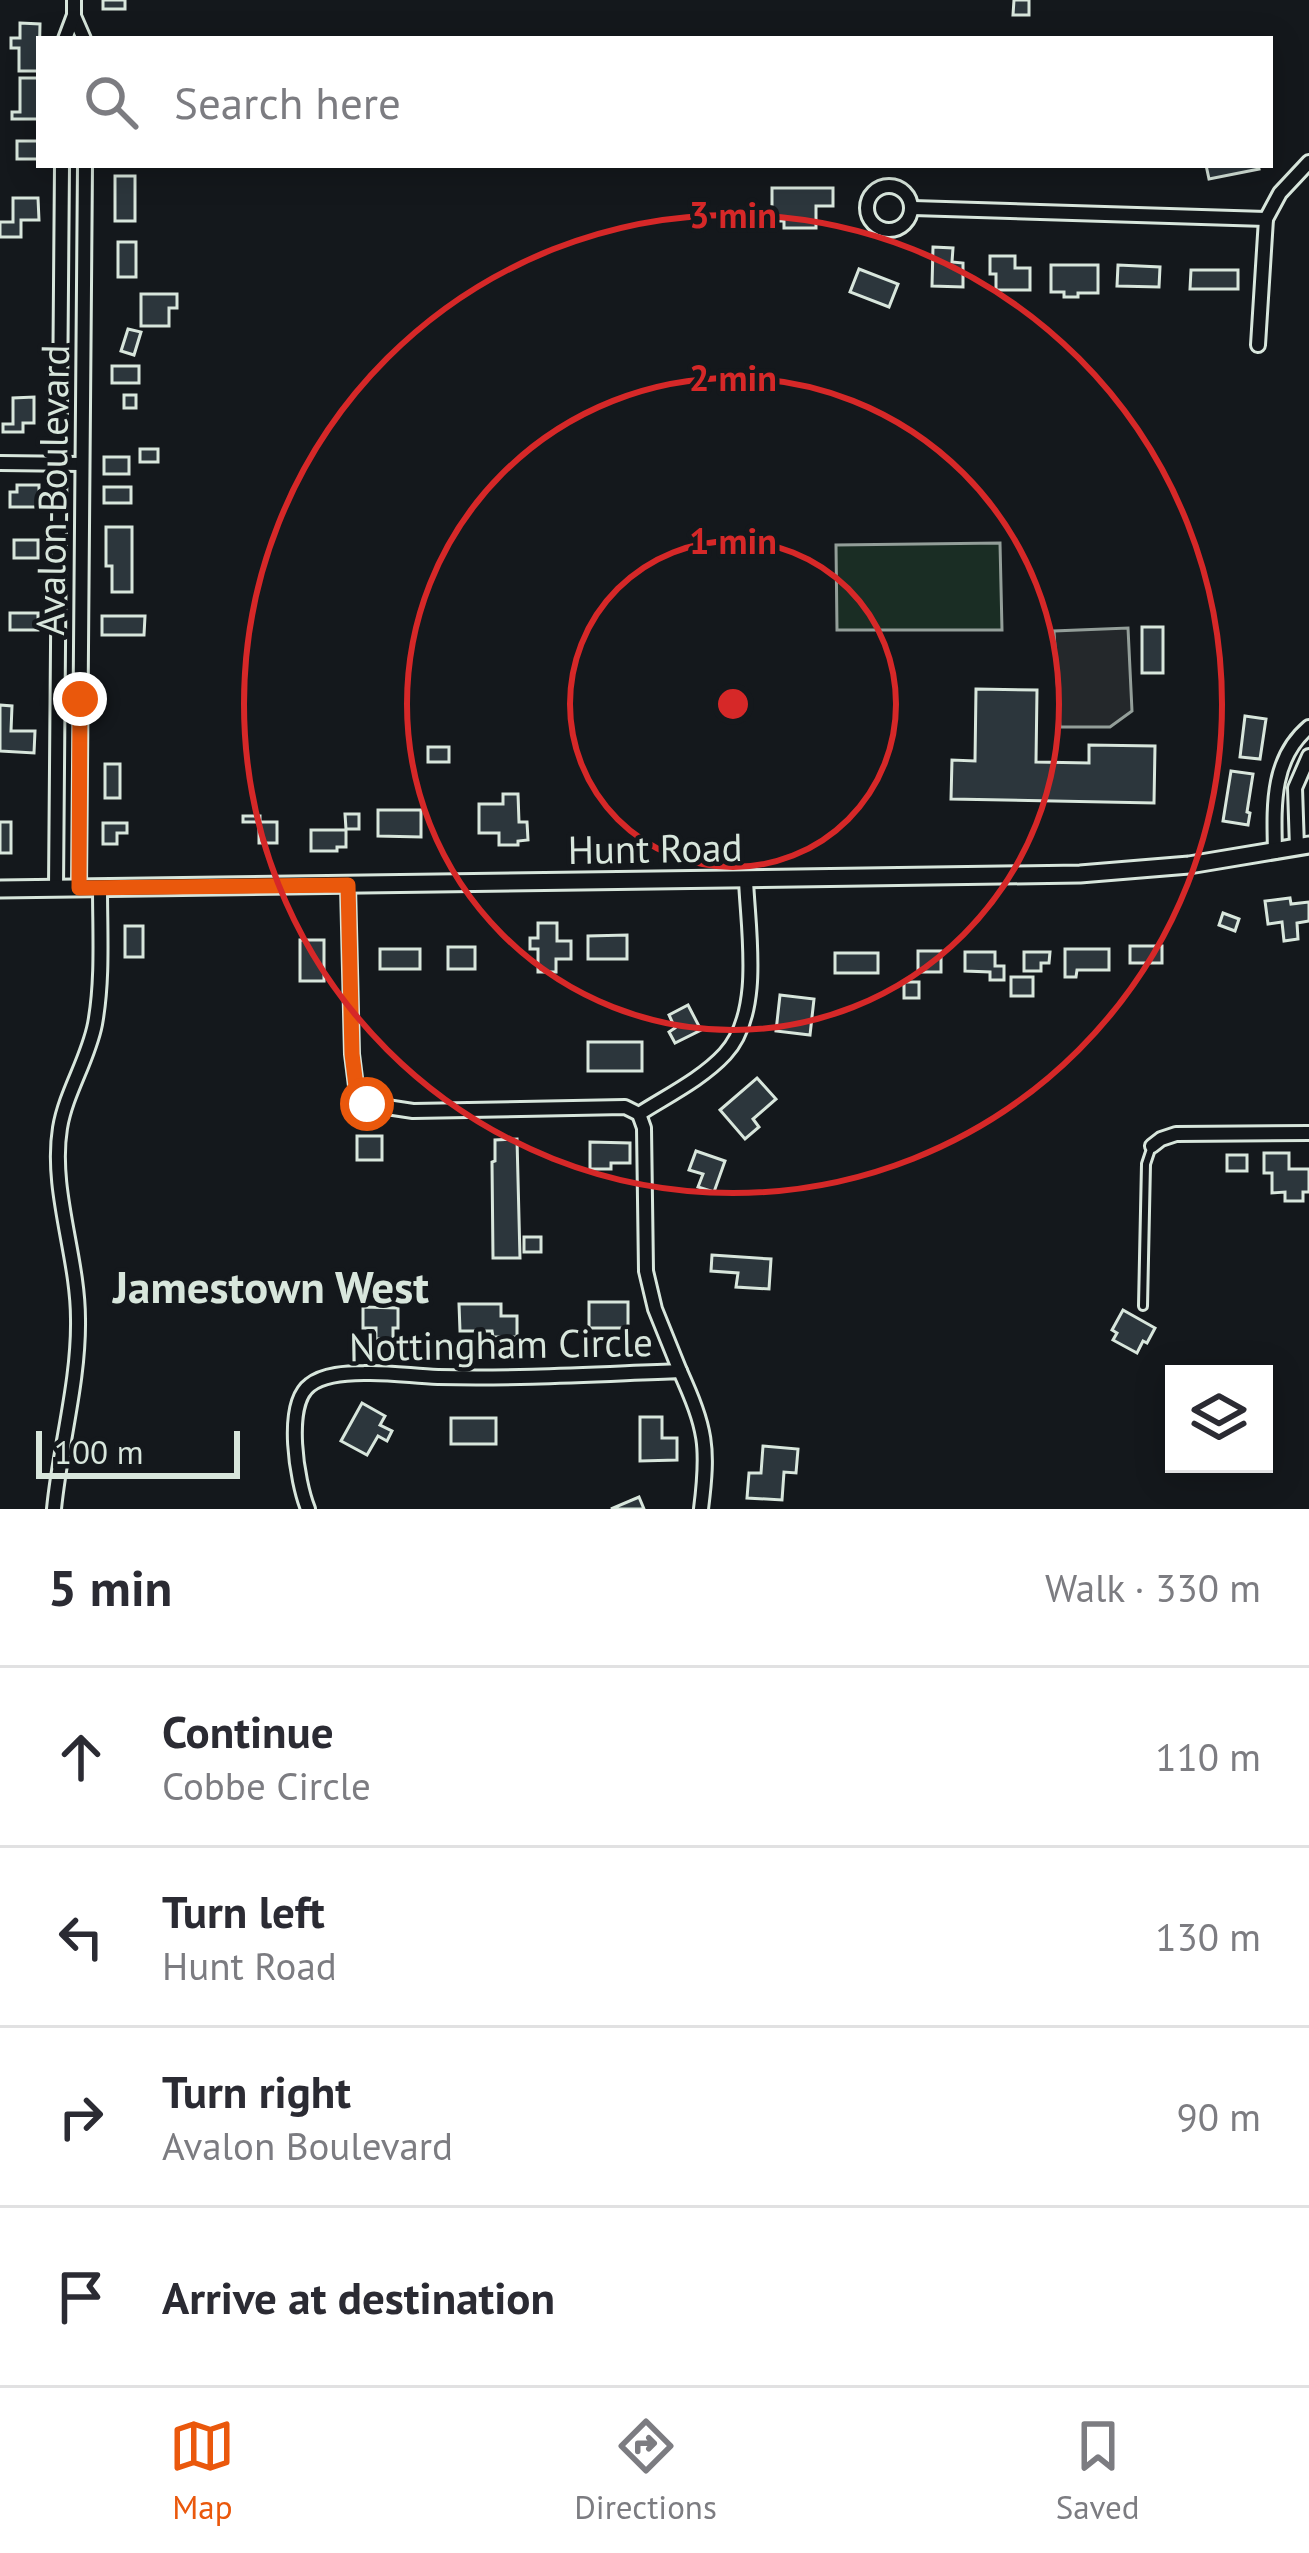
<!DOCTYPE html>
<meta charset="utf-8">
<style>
body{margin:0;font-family:"PT Sans",sans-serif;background:#f7f7f7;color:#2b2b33}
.controls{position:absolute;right:36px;bottom:36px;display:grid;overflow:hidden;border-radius:0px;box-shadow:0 6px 30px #0003}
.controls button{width:108px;height:108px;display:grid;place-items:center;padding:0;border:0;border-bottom:3px solid #e1e1e2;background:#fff;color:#2b2b33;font:60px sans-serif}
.scale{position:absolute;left:36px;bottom:30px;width:204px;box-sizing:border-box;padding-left:12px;border:6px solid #d8e6dc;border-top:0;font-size:33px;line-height:42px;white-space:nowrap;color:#d8e6dc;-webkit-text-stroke:9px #14181c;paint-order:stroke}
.stop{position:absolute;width:36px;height:36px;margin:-27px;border:9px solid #ea580c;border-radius:50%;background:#fff}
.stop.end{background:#ea580c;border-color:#fff;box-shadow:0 3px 12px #0008}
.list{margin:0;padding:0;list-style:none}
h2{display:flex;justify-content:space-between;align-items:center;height:156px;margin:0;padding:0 48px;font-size:51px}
h2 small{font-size:39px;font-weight:400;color:#7c7c81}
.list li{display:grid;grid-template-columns:78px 1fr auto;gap:36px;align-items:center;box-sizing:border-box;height:180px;padding:0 48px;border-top:3px solid #e1e1e2}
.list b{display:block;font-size:45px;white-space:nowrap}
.list p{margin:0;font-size:39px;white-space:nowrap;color:#7c7c81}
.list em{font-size:39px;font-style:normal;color:#7c7c81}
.icon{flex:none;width:66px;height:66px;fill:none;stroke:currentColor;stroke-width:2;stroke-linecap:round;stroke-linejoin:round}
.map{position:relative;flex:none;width:1309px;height:1509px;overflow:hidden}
.search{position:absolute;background:#fff;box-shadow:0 6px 30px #0003;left:36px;right:36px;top:36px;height:132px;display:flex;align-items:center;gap:30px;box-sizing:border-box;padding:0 42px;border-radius:0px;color:#7c7c81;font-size:45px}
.sheet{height:876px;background:#fff}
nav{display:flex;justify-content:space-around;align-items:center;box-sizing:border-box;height:168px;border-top:3px solid #e1e1e2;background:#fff;font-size:33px;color:#7c7c81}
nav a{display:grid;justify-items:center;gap:6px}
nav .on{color:#ea580c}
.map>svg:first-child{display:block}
</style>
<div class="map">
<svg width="1309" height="1509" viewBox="0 0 1309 1509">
<rect width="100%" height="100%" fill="#14181c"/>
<path fill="#1a2d24" stroke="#939e99" stroke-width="3" d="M 1000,543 L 1002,630 L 837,630 L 836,545 Z"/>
<path fill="#24282b" stroke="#939e99" stroke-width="3" d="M 1128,628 L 1132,711 L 1110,727 L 1060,727 L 1054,631 Z"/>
<g fill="#2c363c" stroke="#d8e6dc" stroke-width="3">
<rect x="103" y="0" width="22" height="9"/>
<path d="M 1014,0 L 1029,0 L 1029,15 L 1013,15 Z"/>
<path d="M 20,23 L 40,24 L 39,71 L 19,71 L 19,48 L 11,48 L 11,38 L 20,38 Z"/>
<path d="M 20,78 L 39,78 L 39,119 L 12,119 L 12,112 L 20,112 Z"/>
<rect x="17" y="141" width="22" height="18"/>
<path d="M 1206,165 L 1258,165 L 1259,169 L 1209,179 Z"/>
<rect x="115" y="176" width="20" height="45"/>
<path d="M 772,188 L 833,188 L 833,206 L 816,206 L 816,228 L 784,228 L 784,221 L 772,221 Z"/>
<path d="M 13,198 L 38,198 L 39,220 L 21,220 L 21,237 L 0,237 L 0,222 L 13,222 Z"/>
<rect x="118" y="242" width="18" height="35"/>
<path d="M 933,247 L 953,248 L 952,262 L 963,263 L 963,287 L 932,286 Z"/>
<path d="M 990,256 L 1015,256 L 1015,268 L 1030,268 L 1030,290 L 996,290 L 996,274 L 990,274 Z"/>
<path d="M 1051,265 L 1098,265 L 1098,293 L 1078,293 L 1078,297 L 1064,297 L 1064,292 L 1051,292 Z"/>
<path d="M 1118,265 L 1160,267 L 1159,287 L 1117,286 Z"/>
<path d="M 859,269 L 898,284 L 889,307 L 850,292 Z"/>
<path d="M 1191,270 L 1238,270 L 1238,289 L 1190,289 Z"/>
<path d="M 141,294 L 177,294 L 177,308 L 169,308 L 169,326 L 141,326 Z"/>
<path d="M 128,329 L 141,332 L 134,355 L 121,351 Z"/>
<rect x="112" y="366" width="27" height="17"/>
<rect x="124" y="395" width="12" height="13"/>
<path d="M 34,397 L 34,423 L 23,423 L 23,432 L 3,432 L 3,424 L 13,424 L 13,398 Z"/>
<rect x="140" y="449" width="18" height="13"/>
<rect x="104" y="457" width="25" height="17"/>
<path d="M 17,485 L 39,485 L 39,507 L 10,507 L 10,492 L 17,492 Z"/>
<rect x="104" y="487" width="27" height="16"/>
<path d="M 106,527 L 132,527 L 132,592 L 112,592 L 112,566 L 106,566 Z"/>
<rect x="14" y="540" width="24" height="18"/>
<rect x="10" y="613" width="28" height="17"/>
<path d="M 102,616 L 145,616 L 144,635 L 102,635 Z"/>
<rect x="1142" y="627" width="21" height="46"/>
<path d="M 976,689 L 1037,690 L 1036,762 L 1089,763 L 1089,745 L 1155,746 L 1154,803 L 951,799 L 952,760 L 975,761 Z"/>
<path d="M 0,705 L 12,706 L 11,731 L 35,731 L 34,753 L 0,751 Z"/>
<path d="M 1245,716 L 1266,719 L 1260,759 L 1240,757 Z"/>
<rect x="428" y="747" width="21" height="15"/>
<rect x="105" y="764" width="15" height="34"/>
<path d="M 1231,771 L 1253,774 L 1247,812 L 1250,813 L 1248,825 L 1223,821 Z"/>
<path d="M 503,794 L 518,794 L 519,822 L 527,822 L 528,840 L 518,841 L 518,845 L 499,845 L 499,833 L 479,833 L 479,804 L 503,804 Z"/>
<path d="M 378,810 L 421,810 L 421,837 L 378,836 Z"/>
<path d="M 345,814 L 359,814 L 359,829 L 346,829 Z"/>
<path d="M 243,816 L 260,816 L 260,822 L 277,822 L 277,843 L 259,843 L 259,822 L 243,822 Z"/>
<rect x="0" y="822" width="11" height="31"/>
<path d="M 103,823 L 127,823 L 127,833 L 117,833 L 117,844 L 103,844 Z"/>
<path d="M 311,830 L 346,830 L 346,847 L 337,847 L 337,851 L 311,851 Z"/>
<path d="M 1290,898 L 1291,904 L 1309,902 L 1309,921 L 1297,923 L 1298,939 L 1284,941 L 1282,922 L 1268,924 L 1265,901 Z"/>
<path d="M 1223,913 L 1239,919 L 1235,931 L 1219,925 Z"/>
<path d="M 538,923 L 557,923 L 557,941 L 571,941 L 571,959 L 556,959 L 556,972 L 538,972 L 538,949 L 530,949 L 530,938 L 538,938 Z"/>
<rect x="125" y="926" width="18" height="31"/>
<path d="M 627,935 L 627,959 L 588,959 L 588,936 Z"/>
<rect x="300" y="940" width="24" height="41"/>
<rect x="1130" y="946" width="32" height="17"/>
<rect x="448" y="947" width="27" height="22"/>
<rect x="380" y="949" width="40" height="20"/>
<path d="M 1065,949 L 1109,949 L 1109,970 L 1077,970 L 1076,977 L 1065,977 Z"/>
<rect x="918" y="951" width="23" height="21"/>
<path d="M 965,952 L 995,952 L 995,966 L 1004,966 L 1004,980 L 990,980 L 990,972 L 965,971 Z"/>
<path d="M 1024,952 L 1050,952 L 1049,963 L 1041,963 L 1041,971 L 1024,971 Z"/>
<rect x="835" y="953" width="43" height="20"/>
<rect x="1011" y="977" width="22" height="19"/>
<rect x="904" y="982" width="15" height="16"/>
<path d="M 780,995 L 814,999 L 810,1035 L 776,1031 Z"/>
<path d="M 688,1005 L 701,1030 L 675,1043 L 669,1032 L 675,1028 L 669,1015 Z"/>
<rect x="588" y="1042" width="54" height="29"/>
<path d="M 757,1078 L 776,1099 L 753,1119 L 759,1127 L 745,1139 L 720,1110 Z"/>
<rect x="357" y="1136" width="25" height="24"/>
<path d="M 517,1139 L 520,1258 L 493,1258 L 492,1162 L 495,1161 L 495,1140 Z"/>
<path d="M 590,1142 L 630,1143 L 630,1163 L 611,1163 L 611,1169 L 590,1169 Z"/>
<path d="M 696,1151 L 725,1161 L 714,1192 L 698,1187 L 703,1174 L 689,1170 Z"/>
<path d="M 1264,1153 L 1289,1153 L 1289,1169 L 1309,1169 L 1309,1192 L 1303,1192 L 1303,1201 L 1285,1201 L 1285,1192 L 1272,1193 L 1272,1173 L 1264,1173 Z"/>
<rect x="1227" y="1155" width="20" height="16"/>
<rect x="524" y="1237" width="17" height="15"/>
<path d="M 712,1255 L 771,1259 L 769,1289 L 736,1287 L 738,1273 L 711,1271 Z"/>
<rect x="589" y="1302" width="39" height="26"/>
<path d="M 459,1304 L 501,1304 L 501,1316 L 517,1316 L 517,1337 L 493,1337 L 492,1331 L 460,1331 Z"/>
<path d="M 363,1307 L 398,1308 L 398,1328 L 393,1328 L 393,1339 L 376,1339 L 376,1328 L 363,1328 Z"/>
<path d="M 1123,1310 L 1155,1328 L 1147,1343 L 1143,1341 L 1137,1353 L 1113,1340 L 1117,1333 L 1112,1330 Z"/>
<path d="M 362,1403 L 385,1416 L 380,1425 L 392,1431 L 387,1441 L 378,1436 L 367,1455 L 341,1441 Z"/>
<path d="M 640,1417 L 662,1417 L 662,1438 L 677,1438 L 677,1460 L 640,1461 Z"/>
<rect x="451" y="1418" width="45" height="26"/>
<path d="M 763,1446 L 798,1449 L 796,1473 L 784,1472 L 782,1500 L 747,1498 L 749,1473 L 761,1473 Z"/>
<path d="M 639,1497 L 644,1509 L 611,1509 Z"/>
</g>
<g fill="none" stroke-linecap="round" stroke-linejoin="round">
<defs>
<path id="service" d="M 1143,1306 L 1146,1164 L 1152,1146"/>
<g id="minor">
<path d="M 74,16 L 84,39"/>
<path d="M 65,39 L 74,15 L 74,0"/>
<circle cx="889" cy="208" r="22"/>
<path d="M 913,208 L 1266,219"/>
<path d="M 1258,345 L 1266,219 L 1280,193 L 1309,162"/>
<path d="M 0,463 L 81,464"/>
<path d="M 1297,848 L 1295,788 L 1309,756"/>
<path d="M 1275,852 C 1274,807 1271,759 1309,727"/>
<path d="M 348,885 L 352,1054 L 356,1086 L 367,1104 L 413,1111 L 625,1107 L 639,1114 C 667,1096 702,1079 725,1054 C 763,1013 748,931 746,880"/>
<path d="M 56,888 L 62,165"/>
<path d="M 79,888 L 85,165"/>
<path d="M 639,1114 L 644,1128 L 646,1271 L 655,1309 L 680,1371"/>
<path d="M 1152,1146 L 1161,1139 L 1176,1134 L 1309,1133"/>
<path d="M 54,1509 C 60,1446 79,1382 78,1319 C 78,1256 50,1190 60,1128 C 66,1092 88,1060 95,1024 C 103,980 100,933 100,887"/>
<path d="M 308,1509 C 297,1482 284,1404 310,1385 C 324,1374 347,1373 364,1373 C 389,1372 413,1376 438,1377 C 519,1379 599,1374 680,1371 C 706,1429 709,1446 701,1509"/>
</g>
<path id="tertiary" d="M 0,889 L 1080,874 L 1189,865 L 1309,845"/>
</defs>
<use href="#service" stroke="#d8e6dc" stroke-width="12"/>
<use href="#minor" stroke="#d8e6dc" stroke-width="18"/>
<use href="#tertiary" stroke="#d8e6dc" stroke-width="21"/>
<use href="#service" stroke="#14181c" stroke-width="6"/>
<use href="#minor" stroke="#14181c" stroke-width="12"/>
<use href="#tertiary" stroke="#14181c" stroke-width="15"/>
</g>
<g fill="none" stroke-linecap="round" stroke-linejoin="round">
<path stroke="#ea580c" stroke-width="15" d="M 80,699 L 79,888 L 348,885 L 352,1054 L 356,1086 L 367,1104"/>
</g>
<g fill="none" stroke="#d62828" stroke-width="6">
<circle cx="733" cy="704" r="163"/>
<circle cx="733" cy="704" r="326"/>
<circle cx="733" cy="704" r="489"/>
</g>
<g text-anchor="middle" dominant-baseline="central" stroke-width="9" stroke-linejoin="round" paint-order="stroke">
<g font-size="39" fill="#d8e6dc" stroke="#14181c">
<text transform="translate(52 490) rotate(-89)">Avalon Boulevard</text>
<text transform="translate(655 848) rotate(-1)">Hunt Road</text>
<text transform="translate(501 1344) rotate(-1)">Nottingham Circle</text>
</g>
<g font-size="45" font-weight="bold" fill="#d8e6dc" stroke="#14181c">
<text x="271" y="1286">Jamestown West</text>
</g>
</g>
<circle cx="733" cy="704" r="18" fill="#d62828" stroke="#14181c" stroke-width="6"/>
<g font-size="36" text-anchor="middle" font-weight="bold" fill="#d62828" stroke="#14181c" stroke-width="9" stroke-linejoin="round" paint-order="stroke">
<text x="733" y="228">3 min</text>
<text x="733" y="391">2 min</text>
<text x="733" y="554">1 min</text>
</g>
</svg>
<div class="controls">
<button><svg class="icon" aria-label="layers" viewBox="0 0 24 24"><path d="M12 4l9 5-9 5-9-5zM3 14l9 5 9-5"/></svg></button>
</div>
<div class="scale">100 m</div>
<div class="stop" style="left:367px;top:1104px"></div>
<div class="stop end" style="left:80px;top:699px"></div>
<div class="search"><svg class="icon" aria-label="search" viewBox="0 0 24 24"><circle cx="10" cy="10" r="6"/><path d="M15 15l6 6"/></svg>Search here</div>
</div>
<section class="sheet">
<h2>5 min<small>Walk · 330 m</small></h2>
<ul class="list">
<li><svg class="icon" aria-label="ahead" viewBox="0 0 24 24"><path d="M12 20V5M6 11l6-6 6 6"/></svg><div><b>Continue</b><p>Cobbe Circle</p></div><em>110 m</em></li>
<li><svg class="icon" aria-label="left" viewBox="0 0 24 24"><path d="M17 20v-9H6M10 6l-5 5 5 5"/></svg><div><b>Turn left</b><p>Hunt Road</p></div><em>130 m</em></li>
<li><svg class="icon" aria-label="right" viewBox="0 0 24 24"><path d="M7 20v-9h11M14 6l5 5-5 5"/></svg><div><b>Turn right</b><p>Avalon Boulevard</p></div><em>90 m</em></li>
<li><svg class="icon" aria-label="arrive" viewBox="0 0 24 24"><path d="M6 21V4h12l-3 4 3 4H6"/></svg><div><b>Arrive at destination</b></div></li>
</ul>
</section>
<nav>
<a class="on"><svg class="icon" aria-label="map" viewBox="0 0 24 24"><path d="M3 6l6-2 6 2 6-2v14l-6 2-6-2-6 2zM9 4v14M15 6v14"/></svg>Map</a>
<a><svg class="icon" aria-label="directions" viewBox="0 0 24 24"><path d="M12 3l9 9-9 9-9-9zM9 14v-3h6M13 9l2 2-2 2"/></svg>Directions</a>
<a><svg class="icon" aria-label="saved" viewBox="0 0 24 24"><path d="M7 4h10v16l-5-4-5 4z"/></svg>Saved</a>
</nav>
